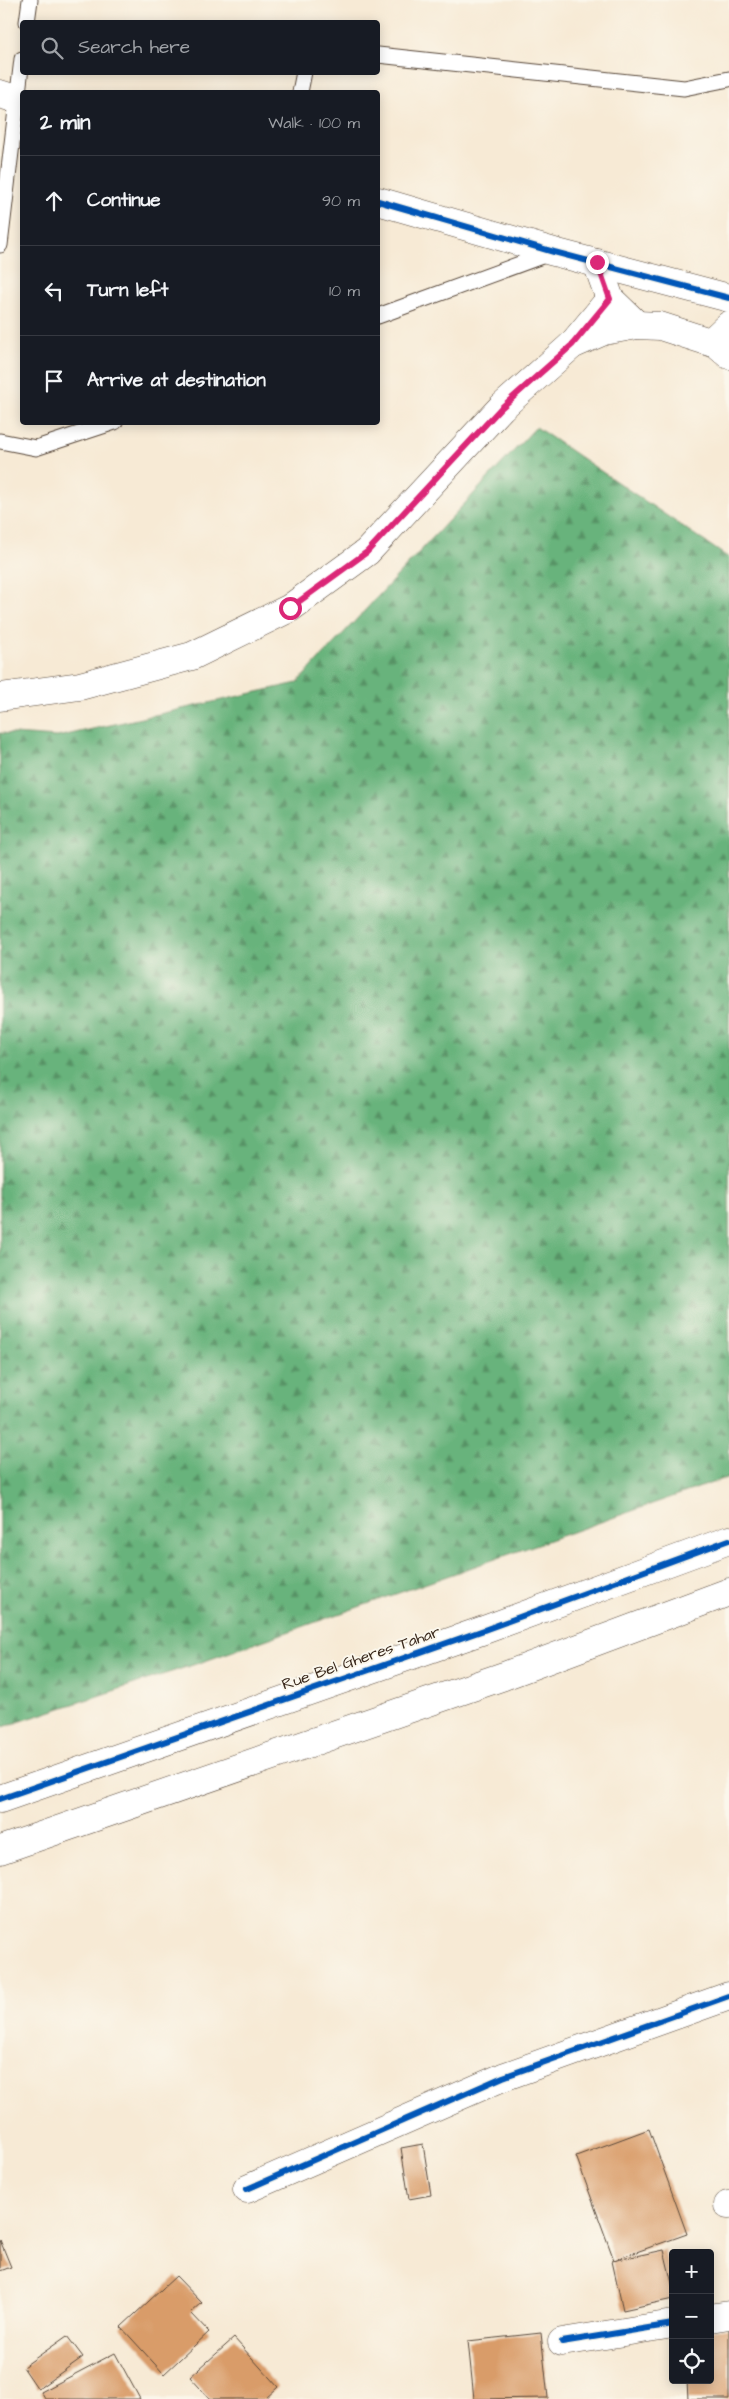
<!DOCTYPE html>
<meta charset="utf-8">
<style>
body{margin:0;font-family:"Architects Daughter",sans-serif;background:#20242c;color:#f1f3f6}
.controls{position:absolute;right:15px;bottom:15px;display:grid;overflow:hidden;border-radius:5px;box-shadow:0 2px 12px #0003}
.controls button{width:45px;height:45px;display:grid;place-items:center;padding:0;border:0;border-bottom:1px solid #363941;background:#171b24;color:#f1f3f6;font:25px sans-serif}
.stop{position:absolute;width:15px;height:15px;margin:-11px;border:4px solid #db2777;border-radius:50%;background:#fff}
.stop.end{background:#db2777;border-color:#fff;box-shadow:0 1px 5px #0008}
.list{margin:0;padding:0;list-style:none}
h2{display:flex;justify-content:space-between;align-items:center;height:65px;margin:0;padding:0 20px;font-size:21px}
h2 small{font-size:16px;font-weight:400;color:#9ea1a6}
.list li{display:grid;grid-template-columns:32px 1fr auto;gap:15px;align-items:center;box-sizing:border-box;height:90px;padding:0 20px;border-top:1px solid #363941}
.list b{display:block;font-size:19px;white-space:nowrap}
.list em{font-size:16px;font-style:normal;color:#9ea1a6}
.icon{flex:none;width:28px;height:28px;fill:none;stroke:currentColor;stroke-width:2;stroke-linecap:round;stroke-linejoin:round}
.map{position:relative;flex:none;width:729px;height:2399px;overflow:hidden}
.search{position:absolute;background:#171b24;box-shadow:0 2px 12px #0003;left:20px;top:20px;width:360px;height:55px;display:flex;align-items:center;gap:12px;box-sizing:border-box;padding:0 18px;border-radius:5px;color:#9ea1a6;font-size:19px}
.panel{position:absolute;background:#171b24;box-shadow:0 2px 12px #0003;left:20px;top:90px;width:360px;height:335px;border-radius:5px}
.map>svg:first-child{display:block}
</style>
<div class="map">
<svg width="729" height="2399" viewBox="0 0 729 2399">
<defs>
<pattern id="forest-firs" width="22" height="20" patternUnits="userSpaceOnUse" patternTransform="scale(1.25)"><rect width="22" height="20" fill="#68b37c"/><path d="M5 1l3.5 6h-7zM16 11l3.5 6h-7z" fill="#579265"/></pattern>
</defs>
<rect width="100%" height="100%" fill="#fbf7ec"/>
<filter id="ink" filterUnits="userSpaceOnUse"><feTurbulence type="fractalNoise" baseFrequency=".02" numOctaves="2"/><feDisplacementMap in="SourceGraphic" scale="10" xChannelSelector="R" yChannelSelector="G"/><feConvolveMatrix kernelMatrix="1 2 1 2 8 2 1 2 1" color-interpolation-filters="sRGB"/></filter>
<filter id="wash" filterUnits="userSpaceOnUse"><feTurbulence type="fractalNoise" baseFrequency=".0096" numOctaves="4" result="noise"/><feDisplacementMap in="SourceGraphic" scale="20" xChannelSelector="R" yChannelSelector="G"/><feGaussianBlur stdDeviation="1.12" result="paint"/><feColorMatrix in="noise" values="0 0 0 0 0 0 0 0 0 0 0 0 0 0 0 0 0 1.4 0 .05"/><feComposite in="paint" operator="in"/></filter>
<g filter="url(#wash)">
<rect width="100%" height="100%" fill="#f7ead5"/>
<path fill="url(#forest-firs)" stroke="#526e4d" d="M 536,427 L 729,558 L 729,1477 L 202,1662 L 0,1728 L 0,733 L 57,737 L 297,683 Z"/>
<g id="blocks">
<g fill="#d99c69">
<path d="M 649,2129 L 687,2234 L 614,2260 L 576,2156 Z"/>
<path d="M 423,2144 L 431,2195 L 409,2199 L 401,2148 Z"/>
<path d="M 0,2240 L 11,2267 L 0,2271 Z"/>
<path d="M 664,2250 L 673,2288 L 673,2299 L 623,2310 L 612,2261 Z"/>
<path d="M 176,2276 L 202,2303 L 191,2313 L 209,2332 L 164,2374 L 121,2327 Z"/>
<path d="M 729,2328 L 729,2399 L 688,2399 L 687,2380 L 710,2380 L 710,2330 Z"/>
<path d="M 541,2333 L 548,2398 L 474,2399 L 468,2341 Z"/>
<path d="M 67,2336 L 83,2357 L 38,2389 L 23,2367 Z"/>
<path d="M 234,2338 L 278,2387 L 265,2399 L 210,2399 L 190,2377 Z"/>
<path d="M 115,2353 L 140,2399 L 45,2399 L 41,2392 Z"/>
</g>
</g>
</g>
<g filter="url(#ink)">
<use href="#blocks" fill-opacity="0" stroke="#574739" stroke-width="1"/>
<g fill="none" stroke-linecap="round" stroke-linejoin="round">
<defs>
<g id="service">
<path d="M 27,22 L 30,0"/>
<path d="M 378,55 L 684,88 L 729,79"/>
<path d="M 300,92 L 304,72"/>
<path d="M 0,245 L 22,59"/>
<path d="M 378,316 L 550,253"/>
<path d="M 0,441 L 36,448 L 115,422"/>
</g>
<g id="minor">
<path d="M 0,94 L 22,101"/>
<path d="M 378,201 L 554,252 L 729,298"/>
<path d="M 597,263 L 610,299 L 637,325"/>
<path d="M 711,342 L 729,325"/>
<path d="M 572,345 L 610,299"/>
<path d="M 0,1799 L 484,1630 L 729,1540"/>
<path d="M 0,1850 L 504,1676 L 729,1592"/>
<path d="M 247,2189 L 503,2077 L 729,1996"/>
<path d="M 728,2205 L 729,2205"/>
<path d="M 710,2318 L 729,2315"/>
<path d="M 562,2342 L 673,2324"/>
</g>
<path id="primary" d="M 0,697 L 80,686 L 192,656 L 290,608 L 367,552 L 501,408 L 572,345 L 604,331 L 637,325 L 660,326 L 716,344 L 729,355"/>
</defs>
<use href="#service" stroke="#574739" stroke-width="17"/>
<use href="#minor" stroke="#574739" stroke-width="29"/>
<use href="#primary" stroke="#574739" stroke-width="29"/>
<use href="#service" stroke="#fff" stroke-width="15"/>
<use href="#minor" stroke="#fff" stroke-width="28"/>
<use href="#primary" stroke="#fff" stroke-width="28"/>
<defs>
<g id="cycleway">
<path d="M 378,201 L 554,252 L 729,298"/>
<path d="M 0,1799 L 484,1630 L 729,1540"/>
<path d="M 247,2189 L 503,2077 L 729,1996"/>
<path d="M 562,2342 L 673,2324"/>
</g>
</defs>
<use href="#cycleway" stroke="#fbf7ec" stroke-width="9"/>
<use href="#cycleway" stroke="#0057b8" stroke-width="6"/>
</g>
</g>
<g fill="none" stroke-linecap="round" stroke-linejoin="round" filter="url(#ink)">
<path stroke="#db2777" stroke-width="6" d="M 290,608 L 367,552 L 501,408 L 572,345 L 610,299 L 597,262"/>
</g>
<g text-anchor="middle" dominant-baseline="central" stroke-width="4" stroke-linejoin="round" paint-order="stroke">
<g font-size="16" fill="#3b2a1e" stroke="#fbf7ec">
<text transform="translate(361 1658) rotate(-19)">Rue Bel Gheres Tahar</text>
</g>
</g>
</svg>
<div class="controls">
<button>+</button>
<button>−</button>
<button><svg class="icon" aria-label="locate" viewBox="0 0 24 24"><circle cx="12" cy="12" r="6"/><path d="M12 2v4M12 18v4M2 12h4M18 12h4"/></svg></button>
</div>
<div class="stop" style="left:290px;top:608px"></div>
<div class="stop end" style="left:597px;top:262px"></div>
<div class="search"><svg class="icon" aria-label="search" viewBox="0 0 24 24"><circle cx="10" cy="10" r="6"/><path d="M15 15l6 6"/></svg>Search here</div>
<section class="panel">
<h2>2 min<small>Walk · 100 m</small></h2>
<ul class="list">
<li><svg class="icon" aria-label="ahead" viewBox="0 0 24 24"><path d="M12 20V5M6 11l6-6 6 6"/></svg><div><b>Continue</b></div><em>90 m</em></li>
<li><svg class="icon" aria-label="left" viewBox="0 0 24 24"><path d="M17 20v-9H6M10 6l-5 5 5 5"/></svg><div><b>Turn left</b></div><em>10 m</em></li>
<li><svg class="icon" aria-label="arrive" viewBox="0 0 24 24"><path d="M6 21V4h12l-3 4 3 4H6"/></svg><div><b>Arrive at destination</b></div></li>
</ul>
</section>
</div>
